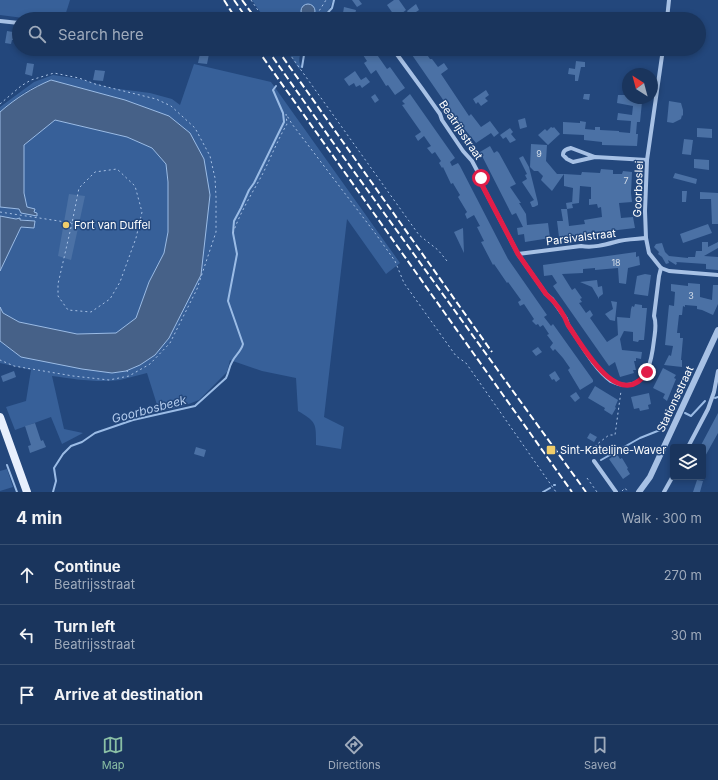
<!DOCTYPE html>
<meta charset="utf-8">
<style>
body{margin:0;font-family:Inter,sans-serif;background:#274066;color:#f1f3f6}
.controls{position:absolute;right:12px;bottom:12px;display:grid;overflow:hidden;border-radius:4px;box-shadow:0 2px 6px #0003}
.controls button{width:36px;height:36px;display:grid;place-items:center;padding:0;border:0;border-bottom:1px solid #385072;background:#1a355d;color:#f1f3f6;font:20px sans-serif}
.compass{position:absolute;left:622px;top:68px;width:36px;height:36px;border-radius:50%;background:#1a355d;box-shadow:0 2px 6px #0003;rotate:324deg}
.stop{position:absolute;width:12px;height:12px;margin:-9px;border:3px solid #e11d48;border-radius:50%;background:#fff}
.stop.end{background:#e11d48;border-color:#fff;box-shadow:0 1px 4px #0008}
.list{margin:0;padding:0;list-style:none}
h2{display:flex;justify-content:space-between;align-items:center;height:52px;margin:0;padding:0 16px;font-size:17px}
h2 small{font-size:13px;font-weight:400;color:#9fabbc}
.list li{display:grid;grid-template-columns:26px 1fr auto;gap:12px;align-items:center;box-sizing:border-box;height:60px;padding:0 16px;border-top:1px solid #385072}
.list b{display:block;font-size:15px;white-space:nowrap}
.list p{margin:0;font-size:13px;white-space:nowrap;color:#9fabbc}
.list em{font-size:13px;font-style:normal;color:#9fabbc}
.icon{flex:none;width:22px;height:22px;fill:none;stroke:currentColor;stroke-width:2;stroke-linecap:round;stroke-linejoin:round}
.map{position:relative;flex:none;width:718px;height:492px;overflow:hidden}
.search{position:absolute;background:#1a355d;box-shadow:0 2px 6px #0003;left:12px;right:12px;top:12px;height:44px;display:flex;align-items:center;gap:10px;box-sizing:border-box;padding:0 14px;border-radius:22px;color:#9fabbc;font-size:15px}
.sheet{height:232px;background:#1a355d}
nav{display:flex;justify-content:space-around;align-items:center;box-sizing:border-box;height:56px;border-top:1px solid #385072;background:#1a355d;font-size:11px;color:#9fabbc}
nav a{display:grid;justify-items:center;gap:2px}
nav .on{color:#8abfa5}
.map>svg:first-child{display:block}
</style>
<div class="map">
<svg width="718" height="492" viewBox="0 0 718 492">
<rect width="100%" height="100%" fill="#23477c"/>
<g fill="#376099">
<path d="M 0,0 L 70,0 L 64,19 L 31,19 L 0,15 Z"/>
<path d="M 252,0 L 333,0 L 329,10 L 319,19 L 265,19 Z"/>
<path d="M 286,49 L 302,49 C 300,55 297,62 302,67 L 299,69 Z"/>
<path d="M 194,64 L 271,82 L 400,263 L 386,274 L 347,219 L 324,417 L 344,427 L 341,449 L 316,445 C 316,424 317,422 298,411 L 296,378 L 262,371 L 230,360 L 227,372 L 199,400 L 181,407 L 159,411 L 147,373 C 138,375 129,378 120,380 C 98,383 74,379 52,376 L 64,429 L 83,433 L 62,444 L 51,417 L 15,430 L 6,407 L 26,401 L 31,370 L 0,363 L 0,341 L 21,357 L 155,355 L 169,338 L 186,305 L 190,133 L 169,116 L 125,100 L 51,80 L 34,87 L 22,94 L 0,112 L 0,107 L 34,82 L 53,75 L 80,79 L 111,88 L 150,93 L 172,99 L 180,105 Z"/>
<path d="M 55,120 L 127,137 L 152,148 L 166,164 L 168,182 L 168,232 L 164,253 L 149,282 L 136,318 L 117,333 L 77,334 L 19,322 L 3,313 L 0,307 L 0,271 L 21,227 L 34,221 L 0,216 L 0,207 L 19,209 L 21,213 L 34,212 L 27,207 L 24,193 L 24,145 Z"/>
<path d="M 7,469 L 13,487 L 0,491 L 0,471 Z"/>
</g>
<g fill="#466188" stroke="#9bbce6">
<circle cx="308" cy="11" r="7"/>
<path d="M 51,80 L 125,100 L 169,116 L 190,133 L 204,159 L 210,195 L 201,275 L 169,338 L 155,355 L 140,365 L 126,371 L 112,373 L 82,369 L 21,357 L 0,341 L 0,307 L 3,313 L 19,322 L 77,334 L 116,333 L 136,318 L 149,282 L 164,253 L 168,232 L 168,182 L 166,164 L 152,148 L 127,137 L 55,120 L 24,145 L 24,193 L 27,207 L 35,209 L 34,212 L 37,213 L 37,216 L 21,213 L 19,209 L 0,207 L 0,112 C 16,98 32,88 51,80 Z"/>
<path d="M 0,216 L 16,219 L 20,218 L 20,220 L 35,221 L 34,228 L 21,227 L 0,271 Z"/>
</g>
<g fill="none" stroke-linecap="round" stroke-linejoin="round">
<g stroke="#9bbce6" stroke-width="2">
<path d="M 322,19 L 332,8 L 334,0"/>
<path d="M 302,67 L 305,49"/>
<path d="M 715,398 L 718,397"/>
<path d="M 685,413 L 691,416 L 705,401"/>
<path d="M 601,460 L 640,438 L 660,430 L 673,408 L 675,409"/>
<path d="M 7,465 L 17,492"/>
<path d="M 554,485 L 555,485"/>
<path d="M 53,492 L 56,481 L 54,468 L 63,454 L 71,446 L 82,442 L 95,433 L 133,420 L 195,406 L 226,378 C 229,372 229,367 232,362 C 235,355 241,352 243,344 L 228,301 L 237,254 L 233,233 L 234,221 L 241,208 L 249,190 L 254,183 L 284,122 L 283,113 L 273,90 L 276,86"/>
<path d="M 543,492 L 550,488"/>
</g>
</g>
<g fill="#4b71a5">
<path d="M 352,0 L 359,0 L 362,4 L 357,7 Z"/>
<path d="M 394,0 L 399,0 L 406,10 L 396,18 L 387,5 Z"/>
<path d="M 416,4 L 419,10 L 410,16 L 407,11 Z"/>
<path d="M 344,7 L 356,10 L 354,19 L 342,19 Z"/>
<path d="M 199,12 L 212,13 L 212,19 L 198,19 Z"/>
<path d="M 7,31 L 19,33 L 19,40 L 12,40 L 11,44 L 5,43 Z"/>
<path d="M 201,49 L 210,49 L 207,64 L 198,63 Z"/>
<path d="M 359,49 L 373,49 L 387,69 L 390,67 L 405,88 L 395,95 L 388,85 L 386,86 L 376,70 L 371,74 L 364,63 L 367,61 Z"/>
<path d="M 414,49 L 423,49 L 430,59 L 432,59 L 438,67 L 444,63 L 448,69 L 441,74 L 469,116 L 471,114 L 481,127 L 490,121 L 499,133 L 494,137 L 491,133 L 476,143 L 457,120 L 410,52 Z"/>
<path d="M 576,61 L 585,62 L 585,67 L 581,67 L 578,81 L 575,81 L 575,75 L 568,74 L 569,68 L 575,69 Z"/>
<path d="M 27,63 L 34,64 L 32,76 L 25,74 Z"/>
<path d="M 95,70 L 105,71 L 103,81 L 93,80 Z"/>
<path d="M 355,71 L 361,80 L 366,77 L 370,82 L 362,88 L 360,85 L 356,87 L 354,83 L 349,86 L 344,79 Z"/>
<path d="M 486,90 L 489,95 L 485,98 L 488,101 L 481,106 L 478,102 L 476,104 L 473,99 Z"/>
<path d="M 375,94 L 379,100 L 375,103 L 371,97 Z"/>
<path d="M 410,94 L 455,158 L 450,162 L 452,166 L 458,163 L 460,166 L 508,259 L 547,315 L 544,317 L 551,326 L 553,324 L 593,380 L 593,382 L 580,390 L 568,370 L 570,368 L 563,358 L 555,349 L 553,351 L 550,347 L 553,343 L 547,335 L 549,334 L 543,325 L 540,327 L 538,324 L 536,325 L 532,321 L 534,319 L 524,304 L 520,306 L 518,302 L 521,300 L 508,282 L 507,283 L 494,264 L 493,265 L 481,242 L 484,241 L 477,227 L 480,226 L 474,215 L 467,219 L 465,214 L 467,212 L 458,197 L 460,195 L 454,185 L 453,183 L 451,184 L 443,167 L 442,168 L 439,163 L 441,161 L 435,152 L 432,154 L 427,148 L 431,146 L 424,136 L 418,141 L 415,136 L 421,132 L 402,105 L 405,104 L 402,101 Z"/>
<path d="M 584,94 L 590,94 L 589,100 L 583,99 Z"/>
<path d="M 618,95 L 628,95 L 628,98 L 631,98 L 630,100 L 642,102 L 640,122 L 637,122 L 636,134 L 638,134 L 637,146 L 602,145 L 602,142 L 584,140 L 584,135 L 563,134 L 563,122 L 580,123 L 580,121 L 586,122 L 585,129 L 595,130 L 595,127 L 600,127 L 600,130 L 619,131 L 619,132 L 630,133 L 631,121 L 617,120 L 618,113 L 632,115 L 633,106 L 617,103 Z"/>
<path d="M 669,101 L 681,103 L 683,110 L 683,116 L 682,115 L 681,119 L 673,123 L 667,122 Z"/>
<path d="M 525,118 L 527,127 L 520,129 L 518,120 Z"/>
<path d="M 551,127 L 553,128 L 554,127 L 560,134 L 548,145 L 538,135 L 545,129 L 547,131 Z"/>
<path d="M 510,128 L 513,132 L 511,134 L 516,140 L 510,143 L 506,137 L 503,139 L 500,135 Z"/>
<path d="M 697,128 L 712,129 L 712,138 L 697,137 Z"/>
<path d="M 684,139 L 693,140 L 691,155 L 682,154 Z"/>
<path d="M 531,144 L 547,145 L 546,161 L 557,174 L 564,174 L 552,191 L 541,180 L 543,176 L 538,171 L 534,171 L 530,167 Z"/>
<path d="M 490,146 L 494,153 L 497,151 L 499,153 L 516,184 L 510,187 L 521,203 L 519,203 L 526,214 L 527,225 L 548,223 L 550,238 L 525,242 L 524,234 L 518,235 L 517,228 L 523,227 L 516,213 L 512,215 L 480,152 Z"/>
<path d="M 523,156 L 529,167 L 538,203 L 538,205 L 534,207 L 532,207 L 530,202 L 534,200 L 522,182 L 527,179 L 525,175 L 527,174 L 519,158 Z"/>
<path d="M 694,159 L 709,160 L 709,170 L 694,168 Z"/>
<path d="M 601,169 L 613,170 L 613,174 L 622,174 L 623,171 L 632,172 L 631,193 L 632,202 L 619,203 L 621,218 L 633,217 L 635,228 L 559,237 L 557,221 L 563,221 L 561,209 L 567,209 L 569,226 L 585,224 L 584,220 L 602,217 L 601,207 L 598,208 L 597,204 L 589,205 L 589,199 L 591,199 L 591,187 L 580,186 L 579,203 L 572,204 L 573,208 L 567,209 L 566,203 L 572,202 L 572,204 L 573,188 L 564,186 L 564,174 L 581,175 L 582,172 L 600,173 Z"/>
<path d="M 675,173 L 697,179 L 696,184 L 673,178 Z"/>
<path d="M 682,191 L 687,191 L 686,202 L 682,202 Z"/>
<path d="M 700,192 L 718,193 L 718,224 L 712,224 L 711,199 L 700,199 Z"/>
<path d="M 69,194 L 85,196 L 71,260 L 58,256 Z"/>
<path d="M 708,224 L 712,233 L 683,243 L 680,234 Z"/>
<path d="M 463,228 L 464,253 L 454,232 Z"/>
<path d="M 702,242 L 708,242 L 708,247 L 718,242 L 718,248 L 704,256 L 718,257 L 718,270 L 706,269 L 706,264 L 676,262 L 677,263 L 676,265 L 668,260 L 669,263 L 666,264 L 662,257 L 658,254 L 659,252 L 654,247 L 656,244 L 662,243 L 665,252 L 669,256 L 688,258 L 688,257 L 695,257 L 696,251 L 702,251 Z"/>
<path d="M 636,252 L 636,257 L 639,256 L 640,265 L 628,268 L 626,284 L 619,283 L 618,268 L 595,270 L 595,268 L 583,269 L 583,273 L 562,274 L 572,290 L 575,288 L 582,298 L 580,299 L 582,302 L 579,303 L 586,313 L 590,310 L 593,315 L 590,318 L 607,342 L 618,335 L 617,317 L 630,318 L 631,309 L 632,306 L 634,307 L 635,304 L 642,305 L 642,308 L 647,308 L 644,340 L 639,340 L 638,342 L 633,341 L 633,332 L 624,331 L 620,339 L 622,350 L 642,352 L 641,359 L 636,358 L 636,361 L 634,361 L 636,370 L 633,370 L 634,373 L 620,377 L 615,362 L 609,366 L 553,286 L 557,283 L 552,275 L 544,276 L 543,265 Z"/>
<path d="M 645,274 L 651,275 L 648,296 L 634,294 L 637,276 Z"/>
<path d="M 597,280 L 598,287 L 602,286 L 603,294 L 599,297 L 599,299 L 592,287 L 580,282 Z"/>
<path d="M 688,283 L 700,284 L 700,297 L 712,300 L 713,285 L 718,285 L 718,304 L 713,315 L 702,310 L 697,309 L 697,306 L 685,305 L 685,307 L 683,306 L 682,315 L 679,315 L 677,333 L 680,333 L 680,338 L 683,338 L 681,360 L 682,360 L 682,367 L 664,365 L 669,355 L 671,356 L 673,346 L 665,345 L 669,305 L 674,306 L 675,292 L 671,291 L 671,284 L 688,286 Z"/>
<path d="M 611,301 L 617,302 L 615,321 L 610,320 L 605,314 L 613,309 Z"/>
<path d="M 538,347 L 542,352 L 536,356 L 532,351 Z"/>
<path d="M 663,368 L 676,375 L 674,378 L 676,379 L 667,401 L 663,398 L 665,394 L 653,388 Z"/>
<path d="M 14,371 L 16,377 L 3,382 L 1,376 Z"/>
<path d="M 555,371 L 560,379 L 556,382 L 554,379 L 552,380 L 549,375 Z"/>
<path d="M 595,386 L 618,400 L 615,407 L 616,408 L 612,415 L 604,410 L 605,408 L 588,398 Z"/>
<path d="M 576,392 L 580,398 L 575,402 L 570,396 Z"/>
<path d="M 649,393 L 651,404 L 648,405 L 649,409 L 640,411 L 639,408 L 634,409 L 631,397 Z"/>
<path d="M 718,413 L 718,433 L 703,460 L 703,447 L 700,447 Z"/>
<path d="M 35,423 L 41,441 L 43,440 L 46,447 L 30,453 L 28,446 L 31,445 L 25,426 Z"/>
<path d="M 590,433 L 597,437 L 594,442 L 587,438 Z"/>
<path d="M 196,447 L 206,450 L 204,457 L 194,454 Z"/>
<path d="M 617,454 L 620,459 L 622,458 L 628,468 L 627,469 L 630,474 L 623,479 L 609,459 Z"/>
<path d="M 697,480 L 703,481 L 700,492 L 693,492 Z"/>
</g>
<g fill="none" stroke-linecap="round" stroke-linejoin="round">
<g stroke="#a7c1e5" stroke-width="1" stroke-dasharray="2 3" stroke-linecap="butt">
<path d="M 251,0 L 264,19"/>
<path d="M 314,19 L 326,0"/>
<path d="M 286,49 L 419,235 L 438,250 L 447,261"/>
<path d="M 287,52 L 292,49"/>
<path d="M 0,104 L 21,86 L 31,80 L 54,73 L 79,78 L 95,84 L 156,99 L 171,106 L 195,128 L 210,156 L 215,178 L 216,197 L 216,232 L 197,289 L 170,343 L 150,364 L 129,376 L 109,380 L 73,376 L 14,366 L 0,360"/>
<path d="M 0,212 L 72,223 L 79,188 L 95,172 L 117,169 L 135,186 L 142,212 L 136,238 L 120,282 L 110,299 L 91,312 L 68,310 L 58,296 L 58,284 L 72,223"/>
<path d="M 233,233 C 240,213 251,195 261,177 C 270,160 277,141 287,124 L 286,114 L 292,124 L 375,233 L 395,261 L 404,283 L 456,356 L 466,363 L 556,492"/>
<path d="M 127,370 L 128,375"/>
<path d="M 597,452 L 596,445 L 609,435 L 615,435 L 621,391"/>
<path d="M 587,478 L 597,492"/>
<path d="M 622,491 L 625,488 L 628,492"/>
</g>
<g stroke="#a7c1e5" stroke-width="4">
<path d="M 371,19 L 374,17 L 380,19"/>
<path d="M 667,19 L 669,0"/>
<path d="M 0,21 L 19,23"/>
<path d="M 393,49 L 423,90 L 440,114 L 442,120 L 463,151 L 472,161 L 481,178 L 482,185 L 518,254 L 546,294 L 552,299 L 566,319 L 568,325 C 580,342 594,369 611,381 C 615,383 621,385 626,385 C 649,384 652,357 654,340 C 655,332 657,324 654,316 L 659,276 L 661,268"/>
<path d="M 663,49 L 647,160 L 645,211 L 646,238 L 649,253 L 661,268 L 669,271 L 718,275"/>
<path d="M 595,157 L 571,148 C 567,149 563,150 563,155 L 567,159 L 573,162 L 595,157 L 647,160"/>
<path d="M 518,254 L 581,246 C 593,248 604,245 615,242 C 624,239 636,239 646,238"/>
<path d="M 688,447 L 708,409 L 714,392 L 718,371"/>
<path d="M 594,461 L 616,492"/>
<path d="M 664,492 L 673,476"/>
</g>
<path stroke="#a7c1e5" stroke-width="6" d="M 639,492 L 650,477 L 718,330"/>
<path stroke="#e7effd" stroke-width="8" d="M 0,417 L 27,492"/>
<g stroke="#fff" stroke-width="2" stroke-dasharray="7 3" stroke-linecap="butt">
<path d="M 224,0 L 236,19"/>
<path d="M 234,0 L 247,19"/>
<path d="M 242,0 L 256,19"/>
<path d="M 257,49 L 572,492"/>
<path d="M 267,49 L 337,148 L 586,492"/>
<path d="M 277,49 L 492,352"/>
</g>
</g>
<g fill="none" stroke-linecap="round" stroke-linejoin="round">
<path stroke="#e11d48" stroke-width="5" d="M 481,178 L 482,185 L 518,254 L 546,294 C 555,302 564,314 568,325 C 582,345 619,414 647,372"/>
</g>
<g fill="#f0cd6a" stroke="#23477c" stroke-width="1.5">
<circle cx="66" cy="225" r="4"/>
<rect x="546" y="445" width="10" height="10" rx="2"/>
</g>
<g text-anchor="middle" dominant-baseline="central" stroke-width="3" stroke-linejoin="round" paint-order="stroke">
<g font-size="9" fill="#d2dce8">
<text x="539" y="153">9</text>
<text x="626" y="180">7</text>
<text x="616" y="262">18</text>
<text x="691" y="295">3</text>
</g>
<g font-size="11" fill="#fff" stroke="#23477c">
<text transform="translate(461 130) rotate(56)">Beatrijsstraat</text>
<text transform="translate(638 189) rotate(-88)">Goorboslei</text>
<text transform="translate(581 237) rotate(-7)">Parsivalstraat</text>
<text transform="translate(675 399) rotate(-65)">Stationsstraat</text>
</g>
<g font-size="11" fill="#fff" stroke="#23477c" text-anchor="start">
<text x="74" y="225">Fort van Duffel</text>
<text x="560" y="450">Sint-Katelijne-Waver</text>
</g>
<g font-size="12" font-style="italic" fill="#b2cbed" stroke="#23477c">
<text transform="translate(149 409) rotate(-15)">Goorbosbeek</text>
</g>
</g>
</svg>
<div class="controls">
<button><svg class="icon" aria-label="layers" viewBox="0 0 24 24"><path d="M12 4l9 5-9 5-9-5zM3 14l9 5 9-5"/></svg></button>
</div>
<svg class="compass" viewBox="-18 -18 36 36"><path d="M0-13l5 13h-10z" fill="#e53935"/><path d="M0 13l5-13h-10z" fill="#9fabbc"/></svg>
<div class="stop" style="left:481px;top:178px"></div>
<div class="stop end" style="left:647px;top:372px"></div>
<div class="search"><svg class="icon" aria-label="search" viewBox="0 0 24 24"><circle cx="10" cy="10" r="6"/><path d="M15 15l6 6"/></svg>Search here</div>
</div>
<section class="sheet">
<h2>4 min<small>Walk · 300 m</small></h2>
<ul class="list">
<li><svg class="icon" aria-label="ahead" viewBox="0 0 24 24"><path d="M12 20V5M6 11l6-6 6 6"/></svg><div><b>Continue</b><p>Beatrijsstraat</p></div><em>270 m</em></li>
<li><svg class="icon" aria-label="left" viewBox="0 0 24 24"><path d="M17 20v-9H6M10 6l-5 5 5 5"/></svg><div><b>Turn left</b><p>Beatrijsstraat</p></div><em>30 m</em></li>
<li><svg class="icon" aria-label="arrive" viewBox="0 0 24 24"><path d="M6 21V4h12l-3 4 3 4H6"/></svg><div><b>Arrive at destination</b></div></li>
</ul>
</section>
<nav>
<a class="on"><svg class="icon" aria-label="map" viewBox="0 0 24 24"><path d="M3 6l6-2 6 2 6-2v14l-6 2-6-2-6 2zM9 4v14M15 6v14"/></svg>Map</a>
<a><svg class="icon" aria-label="directions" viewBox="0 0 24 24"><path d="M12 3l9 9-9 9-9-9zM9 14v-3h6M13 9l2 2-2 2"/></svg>Directions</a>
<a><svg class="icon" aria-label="saved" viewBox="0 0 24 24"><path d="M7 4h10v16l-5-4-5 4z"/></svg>Saved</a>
</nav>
